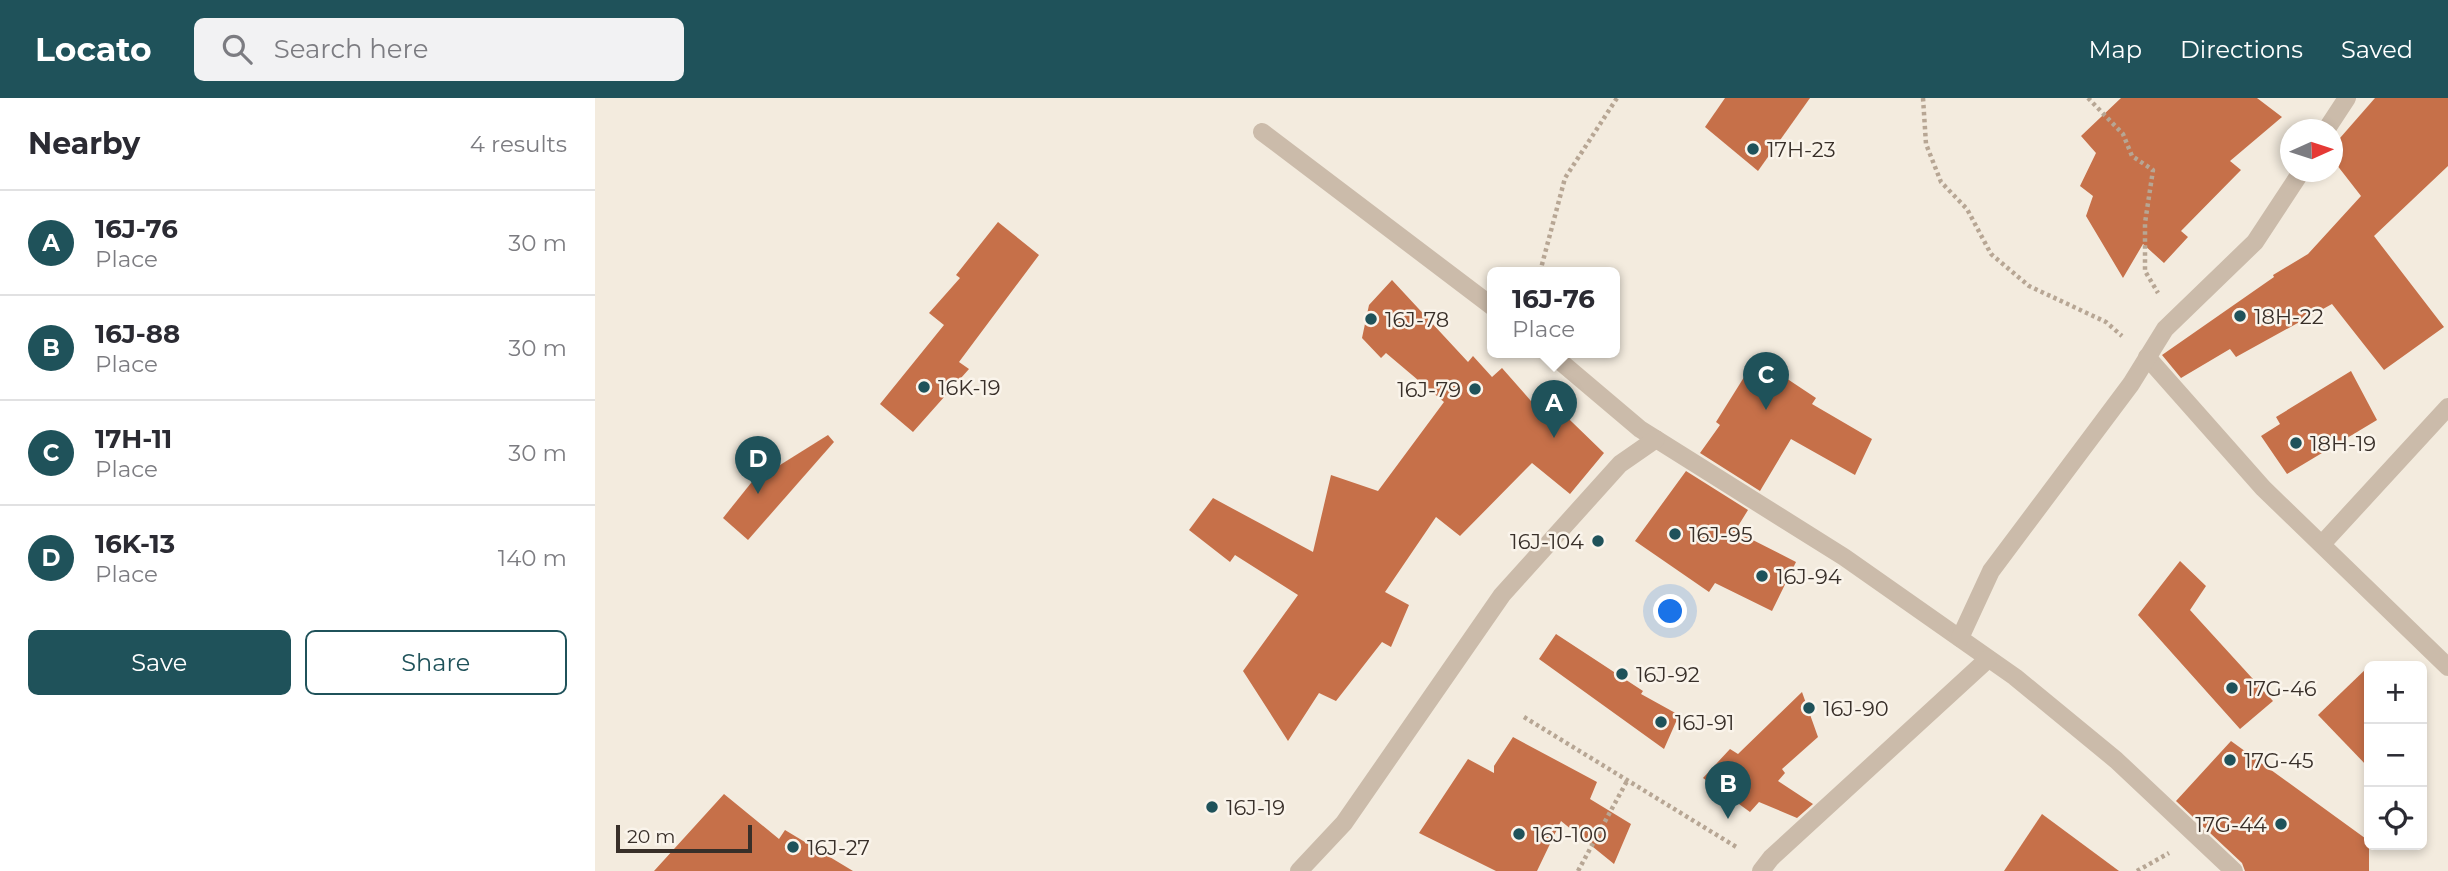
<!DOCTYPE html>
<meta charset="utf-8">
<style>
body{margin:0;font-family:Montserrat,sans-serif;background:#f2f2f3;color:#2b2b33}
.controls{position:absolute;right:21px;bottom:21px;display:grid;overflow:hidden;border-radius:10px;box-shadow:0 4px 10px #0003}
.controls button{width:63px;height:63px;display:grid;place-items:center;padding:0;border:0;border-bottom:2px solid #e1e1e2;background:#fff;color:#2b2b33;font:35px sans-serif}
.compass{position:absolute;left:1685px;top:21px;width:63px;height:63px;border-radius:50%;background:#fff;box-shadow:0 4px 10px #0003;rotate:87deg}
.scale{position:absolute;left:21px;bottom:18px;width:136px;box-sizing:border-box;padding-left:7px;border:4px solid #382f29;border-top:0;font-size:19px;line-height:24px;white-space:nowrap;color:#382f29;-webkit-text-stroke:5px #faf4eb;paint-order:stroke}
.you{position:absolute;left:1076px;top:514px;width:24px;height:24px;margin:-18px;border:5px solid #fff;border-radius:50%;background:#1a73e8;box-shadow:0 0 0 10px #1a73e833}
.badge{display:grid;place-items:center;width:46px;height:46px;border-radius:50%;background:#1f525a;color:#fff;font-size:23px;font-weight:700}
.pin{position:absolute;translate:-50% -58px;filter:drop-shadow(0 2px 4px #0008)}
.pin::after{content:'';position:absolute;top:37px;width:24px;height:21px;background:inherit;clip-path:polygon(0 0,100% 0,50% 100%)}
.popup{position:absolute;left:892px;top:169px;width:133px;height:91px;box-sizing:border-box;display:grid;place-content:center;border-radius:10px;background:#fff;filter:drop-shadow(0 2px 5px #0005);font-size:23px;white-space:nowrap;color:#7c7c81}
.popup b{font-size:26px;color:#2b2b33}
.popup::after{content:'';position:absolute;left:50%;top:100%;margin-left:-14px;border:14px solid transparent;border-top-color:#fff}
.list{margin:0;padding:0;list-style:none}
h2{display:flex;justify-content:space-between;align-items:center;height:91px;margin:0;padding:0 28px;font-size:30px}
h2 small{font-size:23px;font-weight:400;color:#7c7c81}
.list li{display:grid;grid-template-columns:46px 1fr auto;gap:21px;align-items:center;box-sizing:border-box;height:105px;padding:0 28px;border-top:2px solid #e1e1e2}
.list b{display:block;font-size:26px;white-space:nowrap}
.list p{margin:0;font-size:23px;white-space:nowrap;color:#7c7c81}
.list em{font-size:23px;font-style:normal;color:#7c7c81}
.actions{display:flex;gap:14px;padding:21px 28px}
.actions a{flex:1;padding:16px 0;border:2px solid #1f525a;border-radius:10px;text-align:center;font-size:24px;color:#1f525a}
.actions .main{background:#1f525a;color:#fff}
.icon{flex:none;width:38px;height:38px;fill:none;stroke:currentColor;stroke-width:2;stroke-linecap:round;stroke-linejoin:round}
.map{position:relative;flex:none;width:1853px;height:773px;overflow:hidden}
header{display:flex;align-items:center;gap:42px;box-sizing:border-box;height:98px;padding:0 35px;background:#1f525a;color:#fff}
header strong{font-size:33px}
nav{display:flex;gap:38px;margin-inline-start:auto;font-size:24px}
.search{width:490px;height:63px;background:#f2f2f3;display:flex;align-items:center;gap:18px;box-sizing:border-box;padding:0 24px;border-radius:10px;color:#7c7c81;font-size:26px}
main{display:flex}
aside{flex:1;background:#fff}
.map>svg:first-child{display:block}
</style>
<header>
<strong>Locato</strong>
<div class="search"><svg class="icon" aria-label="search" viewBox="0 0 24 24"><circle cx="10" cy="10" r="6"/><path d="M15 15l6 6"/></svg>Search here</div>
<nav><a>Map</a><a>Directions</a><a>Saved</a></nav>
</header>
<main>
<aside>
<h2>Nearby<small>4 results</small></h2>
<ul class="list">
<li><span class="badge">A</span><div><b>16J-76</b><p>Place</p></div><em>30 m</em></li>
<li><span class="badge">B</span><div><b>16J-88</b><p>Place</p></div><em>30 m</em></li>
<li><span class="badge">C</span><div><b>17H-11</b><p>Place</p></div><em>30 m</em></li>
<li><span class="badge">D</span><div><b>16K-13</b><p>Place</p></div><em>140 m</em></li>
</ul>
<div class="actions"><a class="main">Save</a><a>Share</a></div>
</aside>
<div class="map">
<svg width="1853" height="773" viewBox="0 0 1853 773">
<rect width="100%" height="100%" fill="#f3ebde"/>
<g fill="#c67049">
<path d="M 1130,0 L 1215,0 L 1163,73 L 1110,29 Z"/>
<path d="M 1526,0 L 1662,0 L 1687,19 L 1635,63 L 1646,72 L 1586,133 L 1593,139 L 1569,165 L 1548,146 L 1528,180 L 1491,118 L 1498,98 L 1485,88 L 1501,55 L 1486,38 Z"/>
<path d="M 1780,0 L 1853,0 L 1853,68 L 1779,138 L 1849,229 L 1789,272 L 1737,206 L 1641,259 L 1635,251 L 1586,280 L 1567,257 L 1679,179 L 1678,177 L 1713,156 L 1766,98 L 1738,62 L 1738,48 Z"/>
<path d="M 403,124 L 444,157 L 364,264 L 374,271 L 318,334 L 285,306 L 349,227 L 334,215 L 365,180 L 361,177 Z"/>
<path d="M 797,182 L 873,264 L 878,258 L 897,279 L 907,270 L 936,303 L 946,294 L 1009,355 L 975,396 L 937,365 L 865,438 L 841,419 L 790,494 L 814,507 L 796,549 L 787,544 L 741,603 L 724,595 L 693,643 L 648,573 L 703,497 L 640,457 L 635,464 L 594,432 L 618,400 L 718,454 L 736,377 L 783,393 L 849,304 L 791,255 L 786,260 L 767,240 L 774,207 Z"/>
<path d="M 1161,260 L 1221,300 L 1217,306 L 1277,341 L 1260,377 L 1196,341 L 1165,393 L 1105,355 L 1125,327 L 1121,324 Z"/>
<path d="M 1756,273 L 1782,322 L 1692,376 L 1666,338 L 1685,326 L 1681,319 Z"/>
<path d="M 233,337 L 239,344 L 153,442 L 128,420 L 156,385 Z"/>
<path d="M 1091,373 L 1153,412 L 1140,433 L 1201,464 L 1177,513 L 1120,485 L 1114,494 L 1040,443 Z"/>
<path d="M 1585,463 L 1611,488 L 1595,512 L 1678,603 L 1645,631 L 1543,517 Z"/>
<path d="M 961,536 L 1048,593 L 1046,596 L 1084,617 L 1069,651 L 944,561 Z"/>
<path d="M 1774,568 L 1774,670 L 1723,617 Z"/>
<path d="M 1207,594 L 1223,639 L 1187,671 L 1190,675 L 1183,683 L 1218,706 L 1202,720 L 1164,704 L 1155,714 L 1108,680 L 1135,651 L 1143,656 Z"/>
<path d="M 918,639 L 1002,684 L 995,701 L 1036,726 L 1019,766 L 966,723 L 942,773 L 901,773 L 824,735 L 873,661 L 899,675 L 899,668 Z"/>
<path d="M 1636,643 L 1774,743 L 1774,773 L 1650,773 L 1647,765 L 1581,703 Z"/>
<path d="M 129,696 L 184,741 L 190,732 L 258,773 L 59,773 Z"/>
<path d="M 1447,716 L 1524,773 L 1409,773 Z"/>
</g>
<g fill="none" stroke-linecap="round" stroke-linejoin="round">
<g stroke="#b7a694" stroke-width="4.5" stroke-dasharray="3.5 3.5" stroke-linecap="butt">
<path d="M 1328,0 L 1331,46 L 1346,84 L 1372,111 L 1396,156 L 1434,188 L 1511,224 L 1527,238"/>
<path d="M 1493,0 L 1528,36 L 1537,58 L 1558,72 L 1550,125 L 1550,173 L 1563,195"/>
<path d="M 945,174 L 970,80 L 1022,0"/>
<path d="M 929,619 L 1143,750"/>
<path d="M 983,773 L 1032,683"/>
<path d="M 1542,773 L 1574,755"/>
</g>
<g stroke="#cbbbaa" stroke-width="18">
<path d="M 1731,32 L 1752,0"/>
<path d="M 667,34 L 898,209"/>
<path d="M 954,254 L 1045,331 L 1249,459 L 1420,579 L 1521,662 L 1639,773"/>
<path d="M 1552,259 L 1668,390 L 1853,569"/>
<path d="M 1727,446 L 1853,309"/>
<path d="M 1365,540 L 1396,473 L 1536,286 L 1570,231 L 1660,144 L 1706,74"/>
<path d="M 704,773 L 749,725 L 907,497 L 1025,366 L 1061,341"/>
<path d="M 1166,773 L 1176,760 L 1393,561"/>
</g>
</g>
<g fill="#1f525a" stroke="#faf4eb" stroke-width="2.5">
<circle cx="1158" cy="51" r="7"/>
<circle cx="1645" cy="218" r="7"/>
<circle cx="776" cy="221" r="7"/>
<circle cx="329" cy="289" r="7"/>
<circle cx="880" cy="291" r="7"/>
<circle cx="1701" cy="345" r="7"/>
<circle cx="1080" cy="436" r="7"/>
<circle cx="1003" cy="443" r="7"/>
<circle cx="1167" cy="478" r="7"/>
<circle cx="1027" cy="576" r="7"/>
<circle cx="1637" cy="590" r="7"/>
<circle cx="1214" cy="610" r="7"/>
<circle cx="1066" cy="624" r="7"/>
<circle cx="1635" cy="662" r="7"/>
<circle cx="617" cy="709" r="7"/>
<circle cx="1686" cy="726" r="7"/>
<circle cx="924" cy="736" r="7"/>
<circle cx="198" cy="749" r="7"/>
</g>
<g text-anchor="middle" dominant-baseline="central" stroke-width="5" stroke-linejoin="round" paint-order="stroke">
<g font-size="21" fill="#382f29" stroke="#faf4eb" text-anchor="start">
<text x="1172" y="51">17H-23</text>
<text x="1659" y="218">18H-22</text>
<text x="790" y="221">16J-78</text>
<text x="343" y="289">16K-19</text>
<text x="866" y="291" text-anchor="end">16J-79</text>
<text x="1715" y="345">18H-19</text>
<text x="1094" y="436">16J-95</text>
<text x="989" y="443" text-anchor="end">16J-104</text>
<text x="1181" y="478">16J-94</text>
<text x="1041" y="576">16J-92</text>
<text x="1651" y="590">17G-46</text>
<text x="1228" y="610">16J-90</text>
<text x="1080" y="624">16J-91</text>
<text x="1649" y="662">17G-45</text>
<text x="631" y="709">16J-19</text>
<text x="1672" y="726" text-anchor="end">17G-44</text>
<text x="938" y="736">16J-100</text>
<text x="212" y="749">16J-27</text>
</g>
</g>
</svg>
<div class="controls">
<button>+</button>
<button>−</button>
<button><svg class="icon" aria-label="locate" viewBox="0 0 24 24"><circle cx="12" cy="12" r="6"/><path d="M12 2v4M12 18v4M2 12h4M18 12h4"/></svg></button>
</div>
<svg class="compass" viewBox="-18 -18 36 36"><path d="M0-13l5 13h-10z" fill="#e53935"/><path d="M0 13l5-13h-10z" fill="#7c7c81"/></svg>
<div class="scale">20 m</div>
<div class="you"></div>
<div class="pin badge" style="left:959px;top:340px">A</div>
<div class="popup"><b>16J-76</b>Place</div>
<div class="pin badge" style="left:1133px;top:721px">B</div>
<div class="pin badge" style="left:1171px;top:312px">C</div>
<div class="pin badge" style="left:163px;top:396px">D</div>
</div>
</main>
